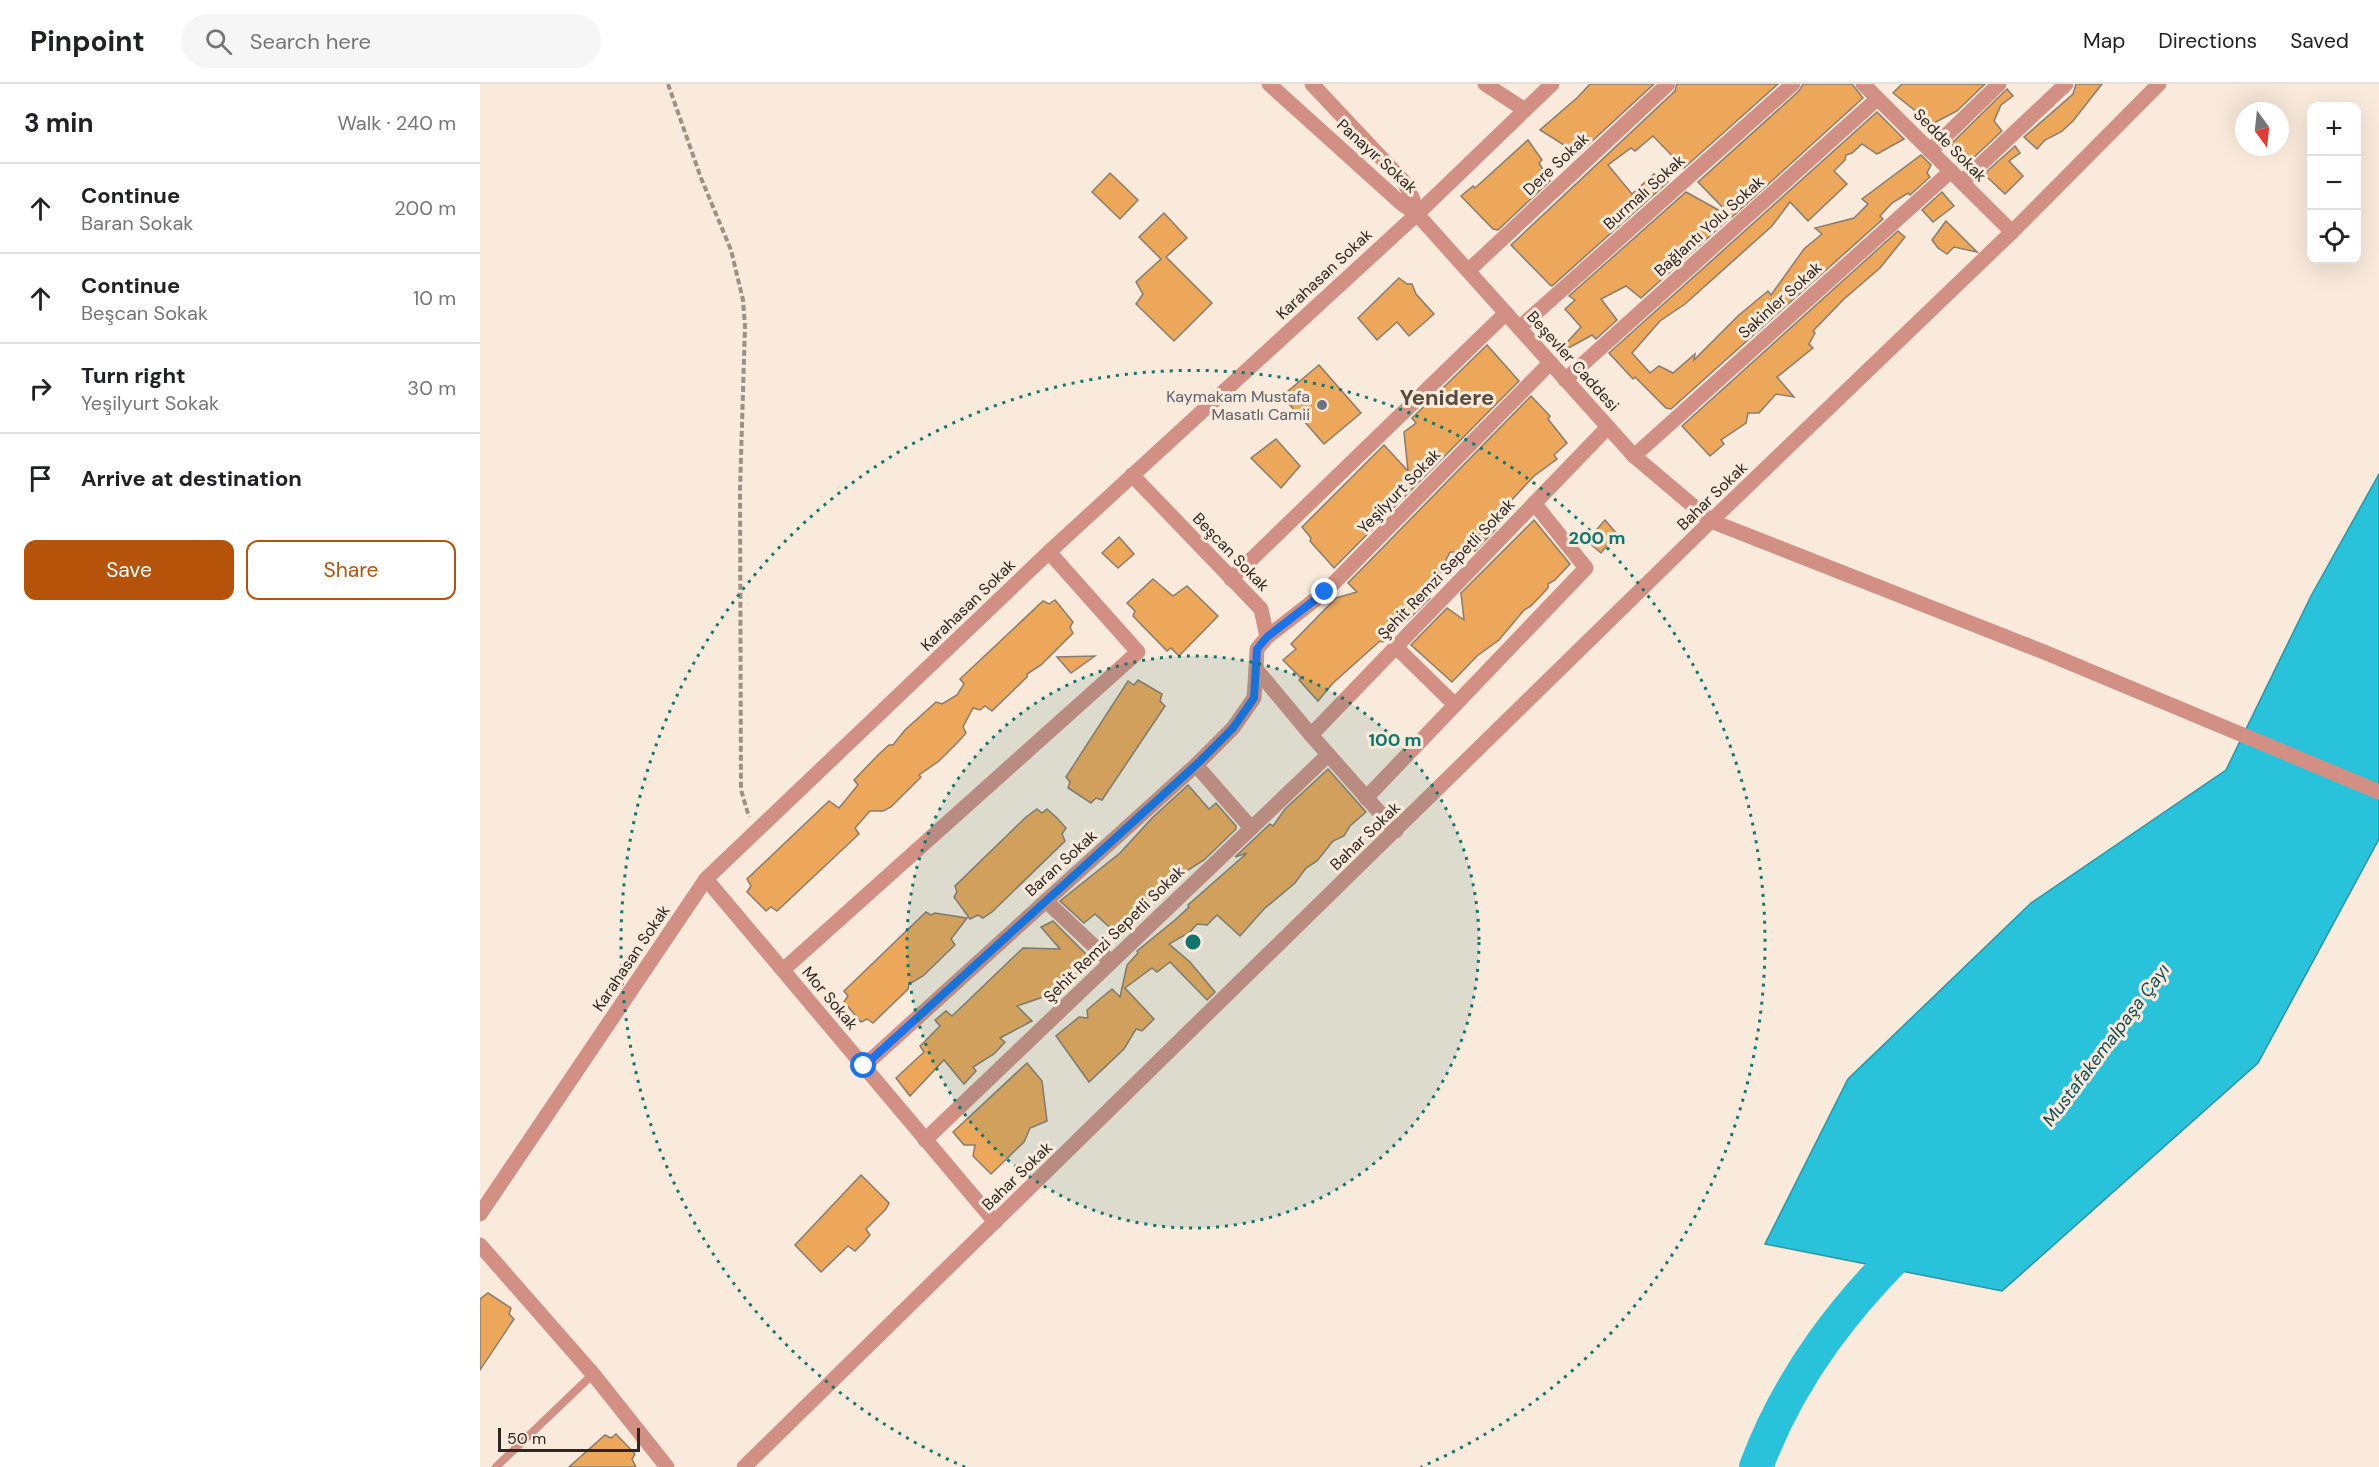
<!DOCTYPE html>
<meta charset="utf-8">
<style>
body{margin:0;font-family:"DM Sans",sans-serif;background:#f6f6f6;color:#202124}
.controls{position:absolute;right:18px;top:18px;display:grid;overflow:hidden;border-radius:12px;box-shadow:0 6px 24px #0002}
.controls button{width:54px;height:54px;display:grid;place-items:center;padding:0;border:0;border-bottom:2px solid #e0e0e0;background:#fff;color:#202124;font:30px sans-serif}
.compass{position:absolute;left:1755px;top:18px;width:54px;height:54px;border-radius:50%;background:#fff;box-shadow:0 6px 24px #0002;rotate:165deg}
.scale{position:absolute;left:18px;bottom:15px;width:142px;box-sizing:border-box;padding-left:6px;border:3px solid #2d2721;border-top:0;font-size:16px;line-height:21px;white-space:nowrap;color:#2d2721;-webkit-text-stroke:4px #f9eadb;paint-order:stroke}
.stop{position:absolute;width:18px;height:18px;margin:-14px;border:4px solid #1a73e8;border-radius:50%;background:#fff}
.stop.end{background:#1a73e8;border-color:#fff;box-shadow:0 2px 6px #0008}
.list{margin:0;padding:0;list-style:none}
h2{display:flex;justify-content:space-between;align-items:center;height:78px;margin:0;padding:0 24px;font-size:26px}
h2 small{font-size:20px;font-weight:400;color:#757577}
.list li{display:grid;grid-template-columns:39px 1fr auto;gap:18px;align-items:center;box-sizing:border-box;height:90px;padding:0 24px;border-top:2px solid #e0e0e0}
.list b{display:block;font-size:22px;white-space:nowrap}
.list p{margin:0;font-size:20px;white-space:nowrap;color:#757577}
.list em{font-size:20px;font-style:normal;color:#757577}
.actions{display:flex;gap:12px;padding:18px 24px}
.actions a{flex:1;padding:14px 0;border:2px solid #b45309;border-radius:12px;text-align:center;font-size:21px;color:#b45309}
.actions .main{background:#b45309;color:#fff}
.icon{flex:none;width:33px;height:33px;fill:none;stroke:currentColor;stroke-width:2;stroke-linecap:round;stroke-linejoin:round}
.map{position:relative;flex:none;width:1899px;height:1383px;overflow:hidden}
header{display:flex;align-items:center;gap:36px;box-sizing:border-box;height:84px;padding:0 30px;background:#fff;border-bottom:2px solid #e0e0e0}
header strong{font-size:28px}
nav{display:flex;gap:33px;margin-inline-start:auto;font-size:21px}
.search{width:420px;height:54px;background:#f6f6f6;display:flex;align-items:center;gap:15px;box-sizing:border-box;padding:0 21px;border-radius:33px;color:#757577;font-size:22px}
main{display:flex}
aside{flex:1;background:#fff}
.map>svg:first-child{display:block}
</style>
<header>
<strong>Pinpoint</strong>
<div class="search"><svg class="icon" aria-label="search" viewBox="0 0 24 24"><circle cx="10" cy="10" r="6"/><path d="M15 15l6 6"/></svg>Search here</div>
<nav><a>Map</a><a>Directions</a><a>Saved</a></nav>
</header>
<main>
<aside>
<h2>3 min<small>Walk · 240 m</small></h2>
<ul class="list">
<li><svg class="icon" aria-label="ahead" viewBox="0 0 24 24"><path d="M12 20V5M6 11l6-6 6 6"/></svg><div><b>Continue</b><p>Baran Sokak</p></div><em>200 m</em></li>
<li><svg class="icon" aria-label="ahead" viewBox="0 0 24 24"><path d="M12 20V5M6 11l6-6 6 6"/></svg><div><b>Continue</b><p>Beşcan Sokak</p></div><em>10 m</em></li>
<li><svg class="icon" aria-label="right" viewBox="0 0 24 24"><path d="M7 20v-9h11M14 6l5 5-5 5"/></svg><div><b>Turn right</b><p>Yeşilyurt Sokak</p></div><em>30 m</em></li>
<li><svg class="icon" aria-label="arrive" viewBox="0 0 24 24"><path d="M6 21V4h12l-3 4 3 4H6"/></svg><div><b>Arrive at destination</b></div></li>
</ul>
<div class="actions"><a class="main">Save</a><a>Share</a></div>
</aside>
<div class="map">
<svg width="1899" height="1383" viewBox="0 0 1899 1383">
<rect width="100%" height="100%" fill="#f9eadb"/>
<path fill="#29c2db" stroke="#2a94a3" stroke-width="1.5" d="M 1899,390 L 1899,755 L 1778,979 L 1522,1207 L 1285,1160 L 1368,995 L 1551,819 L 1746,686 L 1831,512 Z"/>
<g fill="none" stroke-linecap="round" stroke-linejoin="round">
<path stroke="#29c2db" stroke-width="34" d="M 1276,1383 C 1310,1292 1367,1218 1437,1152"/>
</g>
<g fill="#eca75b" stroke="#897c6e" stroke-width="1.5">
<path d="M 1110,0 L 1174,0 L 1098,70 L 1060,46 L 1098,13 Z"/>
<path d="M 1197,0 L 1298,0 L 1204,84 L 1173,52 L 1155,67 L 1151,64 L 1128,81 L 1152,110 L 1174,90 L 1188,98 L 1072,202 L 1070,201 L 1031,161 L 1195,7 Z"/>
<path d="M 1323,0 L 1372,0 L 1383,14 L 1252,133 L 1218,98 L 1319,7 Z"/>
<path d="M 1422,0 L 1505,0 L 1477,27 L 1452,40 L 1413,9 Z"/>
<path d="M 1596,0 L 1622,0 L 1593,37 L 1581,48 L 1565,56 L 1557,65 L 1544,53 L 1593,10 Z"/>
<path d="M 1527,5 L 1533,12 L 1521,21 L 1514,37 L 1522,47 L 1490,77 L 1471,60 Z"/>
<path d="M 1397,28 L 1424,55 L 1397,70 L 1382,60 L 1372,69 L 1366,71 L 1365,76 L 1354,87 L 1367,100 L 1328,137 L 1310,118 L 1292,142 L 1205,220 L 1180,237 L 1152,269 L 1170,289 L 1179,282 L 1193,289 L 1215,270 L 1214,276 L 1259,231 L 1288,207 L 1291,211 L 1324,165 L 1342,150 L 1335,144 L 1374,134 L 1388,120 L 1382,115 L 1441,71 L 1451,81 L 1447,89 L 1450,93 L 1430,111 L 1428,109 L 1412,119 L 1400,132 L 1403,135 L 1191,325 L 1186,324 L 1155,293 L 1153,295 L 1129,269 Z"/>
<path d="M 1048,56 L 1062,76 L 1059,79 L 1070,97 L 1018,146 L 1013,145 L 981,112 L 993,102 L 995,104 Z"/>
<path d="M 1535,62 L 1540,69 L 1529,77 L 1543,92 L 1525,110 L 1504,90 Z"/>
<path d="M 630,89 L 658,116 L 640,135 L 612,108 Z"/>
<path d="M 1206,108 L 1251,133 L 1161,214 L 1146,202 L 1121,215 L 1137,236 L 1116,255 L 1112,251 L 1083,267 L 1081,265 L 1101,243 L 1085,225 L 1095,216 L 1089,212 Z"/>
<path d="M 1462,108 L 1474,122 L 1453,138 L 1442,126 Z"/>
<path d="M 684,129 L 707,154 L 686,173 L 732,219 L 694,257 L 656,220 L 663,210 L 656,198 L 681,175 L 659,153 Z"/>
<path d="M 1466,137 L 1497,168 L 1474,163 L 1467,170 L 1458,164 L 1452,156 Z"/>
<path d="M 1418,147 L 1425,153 L 1400,184 L 1364,215 L 1333,247 L 1335,249 L 1329,260 L 1333,264 L 1297,293 L 1314,313 L 1296,310 L 1279,329 L 1268,329 L 1266,339 L 1241,356 L 1244,360 L 1230,372 L 1202,342 Z"/>
<path d="M 919,194 L 927,200 L 932,200 L 936,210 L 954,230 L 929,252 L 917,238 L 897,256 L 878,234 Z"/>
<path d="M 1007,261 L 1039,297 L 854,484 L 830,457 L 831,454 L 822,443 L 904,361 L 928,387 L 924,348 L 936,339 L 932,334 Z"/>
<path d="M 839,281 L 881,329 L 844,360 L 802,312 Z"/>
<path d="M 1051,312 L 1070,332 L 1068,335 L 1087,359 L 1074,371 L 1077,375 L 1054,392 L 999,451 L 1015,446 L 995,467 L 984,468 L 978,474 L 977,468 L 970,468 L 956,497 L 940,507 L 950,514 L 932,532 L 903,558 L 900,557 L 853,599 L 838,617 L 819,596 L 821,594 L 803,576 L 816,565 L 811,560 L 856,514 L 877,508 L 868,499 Z"/>
<path d="M 796,355 L 820,382 L 801,404 L 771,374 Z"/>
<path d="M 1054,436 L 1090,480 L 1075,496 L 1068,500 L 1068,504 L 1051,522 L 1044,526 L 1019,556 L 997,572 L 972,598 L 931,561 L 967,524 L 984,536 L 981,509 Z"/>
<path d="M 1125,436 L 1137,450 L 1121,469 L 1107,457 Z"/>
<path d="M 639,453 L 654,470 L 638,484 L 622,469 Z"/>
<path d="M 673,495 L 693,512 L 707,502 L 738,532 L 699,572 L 691,564 L 687,567 L 653,532 L 655,527 L 647,519 Z"/>
<path d="M 575,516 L 593,538 L 590,543 L 593,549 L 561,581 L 547,590 L 547,593 L 512,627 L 505,622 L 500,626 L 493,624 L 483,643 L 486,649 L 478,658 L 459,677 L 439,691 L 441,693 L 411,723 L 403,727 L 390,727 L 375,744 L 379,750 L 297,827 L 291,823 L 286,827 L 267,808 L 271,802 L 267,795 L 349,717 L 359,724 L 378,701 L 374,696 L 399,670 L 409,661 L 413,661 L 425,646 L 456,618 L 462,620 L 477,611 L 484,600 L 480,595 L 563,517 L 569,520 Z"/>
<path d="M 615,572 L 591,589 L 577,573 Z"/>
<path d="M 658,596 L 682,610 L 680,617 L 685,622 L 622,716 L 616,714 L 611,719 L 588,704 L 590,698 L 586,693 L 648,597 L 654,601 Z"/>
<path d="M 848,685 L 886,728 L 870,742 L 864,752 L 853,757 L 837,777 L 826,784 L 815,799 L 784,825 L 760,852 L 737,831 L 727,841 L 717,840 L 710,848 L 689,860 L 710,878 L 735,908 L 727,916 L 690,878 L 677,888 L 672,884 L 645,904 L 674,935 L 662,947 L 656,945 L 644,965 L 609,998 L 576,952 L 599,933 L 608,934 L 607,926 L 632,905 L 640,913 L 647,881 L 658,869 L 657,867 L 695,836 L 709,823 L 708,821 L 767,769 L 755,773 L 790,740 L 793,742 L 805,725 Z"/>
<path d="M 708,701 L 729,725 L 736,719 L 756,742 L 756,745 L 724,776 L 688,799 L 666,822 L 649,830 L 646,845 L 637,850 L 615,830 L 604,839 L 580,817 L 640,769 L 672,734 Z"/>
<path d="M 557,725 L 562,729 L 567,725 L 577,734 L 586,744 L 582,750 L 585,757 L 512,828 L 503,834 L 498,831 L 490,835 L 474,813 L 477,808 L 475,802 L 546,733 Z"/>
<path d="M 446,828 L 451,831 L 455,829 L 487,834 L 471,855 L 475,861 L 443,892 L 429,900 L 428,905 L 393,939 L 387,935 L 381,938 L 364,918 L 368,912 L 364,907 Z"/>
<path d="M 573,837 L 612,876 L 578,909 L 568,908 L 563,913 L 537,922 L 552,937 L 520,954 L 525,958 L 514,970 L 493,983 L 496,987 L 484,1000 L 464,976 L 430,1012 L 416,994 L 444,968 L 440,962 L 460,942 L 455,936 L 466,927 L 472,932 L 543,864 L 580,865 L 561,843 Z"/>
<path d="M 547,979 L 562,997 L 567,1037 L 550,1044 L 544,1058 L 511,1090 L 493,1072 L 495,1061 L 484,1061 L 473,1048 Z"/>
<path d="M 381,1091 L 409,1119 L 406,1125 L 386,1145 L 390,1151 L 384,1158 L 375,1167 L 368,1162 L 341,1188 L 315,1161 Z"/>
<path d="M 8,1209 L 31,1224 L 29,1230 L 34,1235 L 0,1286 L 0,1215 Z"/>
<path d="M 136,1350 L 155,1370 L 152,1375 L 156,1383 L 89,1383 L 125,1351 L 131,1354 Z"/>
</g>
<g fill="none" stroke-linecap="round" stroke-linejoin="round">
<path stroke="#9c9187" stroke-width="4" stroke-dasharray="6 3" stroke-linecap="butt" d="M 188,0 L 221,94 L 251,166 L 263,216 L 265,242 L 260,406 L 261,706 L 269,733"/>
<path stroke="#d29084" stroke-width="8" d="M 16,1383 L 113,1290"/>
<g stroke="#d29084" stroke-width="15">
<path d="M 1005,0 L 1045,26"/>
<path d="M 1383,0 L 1532,148"/>
<path d="M 1450,67 L 1519,0"/>
<path d="M 1482,98 L 1586,0"/>
<path d="M 989,186 L 1188,0"/>
<path d="M 1039,244 L 1313,0"/>
<path d="M 1085,296 L 1397,15"/>
<path d="M 1154,372 L 1471,87"/>
<path d="M 652,391 L 781,525 L 787,553 L 777,565 L 776,585 L 831,651 L 916,747"/>
<path d="M 751,495 L 1026,229"/>
<path d="M 787,553 L 845,508 L 1070,279"/>
<path d="M 916,563 L 975,621"/>
<path d="M 831,651 L 1128,343"/>
<path d="M 716,681 L 771,744"/>
<path d="M 886,714 L 1106,484 L 1054,419"/>
<path d="M 226,795 L 515,1138"/>
<path d="M 566,817 L 631,878"/>
<path d="M 303,886 L 658,568 L 569,468"/>
<path d="M 384,982 L 716,681 L 753,644 L 774,614 L 776,585"/>
<path d="M 445,1056 L 848,671"/>
<path d="M 0,1161 L 113,1290 L 187,1383"/>
<path d="M 264,1383 L 1231,437 L 1532,148 L 1679,0"/>
</g>
<g stroke="#d29084" stroke-width="15">
<path d="M 789,0 L 922,120 L 937,130 L 932,113 L 924,98 L 832,0"/>
<path d="M 937,130 L 1154,372 L 1231,437 L 1564,568 L 1899,708"/>
<path d="M 0,1130 L 226,795 L 569,468 L 937,130 L 1072,0"/>
</g>
</g>
<g fill="none" stroke-linecap="round" stroke-linejoin="round">
<path stroke="#1a73e8" stroke-width="8" d="M 384,982 L 716,681 L 753,644 L 774,614 L 777,565 L 787,553 L 845,508"/>
</g>
<circle cx="713" cy="858" r="286" fill="#0f766e" fill-opacity=".12"/>
<g fill="none" stroke="#0f766e" stroke-width="3" stroke-dasharray="3 6">
<circle cx="713" cy="858" r="286"/>
<path d="M485 1383A572 572 0 1 1 941 1383"/>
</g>
<circle fill="#6b7280" stroke="#f9eadb" stroke-width="2" cx="842" cy="321" r="6"/>
<g text-anchor="middle" dominant-baseline="central" stroke-width="6" stroke-linejoin="round" paint-order="stroke">
<g font-size="16" fill="#2d2721" stroke="#f9eadb">
<text transform="translate(1470 61) rotate(45)">Sedde Sokak</text>
<text transform="translate(897 72) rotate(42)">Panayır Sokak</text>
<text transform="translate(1076 80) rotate(-43)">Dere Sokak</text>
<text transform="translate(1164 108) rotate(-42)">Burmalı Sokak</text>
<text transform="translate(1229 142) rotate(-42)">Bağlantı Yolu Sokak</text>
<text transform="translate(844 190) rotate(-43)">Karahasan Sokak</text>
<text transform="translate(1300 216) rotate(-42)">Sakinler Sokak</text>
<text transform="translate(1093 277) rotate(48)">Beşevler Caddesi</text>
<text transform="translate(919 407) rotate(-46)">Yeşilyurt Sokak</text>
<text transform="translate(1232 412) rotate(-44)">Bahar Sokak</text>
<text transform="translate(751 468) rotate(46)">Beşcan Sokak</text>
<text transform="translate(966 485) rotate(-46)">Şehit Remzi Sepetli Sokak</text>
<text transform="translate(488 521) rotate(-44)">Karahasan Sokak</text>
<text transform="translate(885 752) rotate(-44)">Bahar Sokak</text>
<text transform="translate(581 779) rotate(-42)">Baran Sokak</text>
<text transform="translate(634 850) rotate(-44)">Şehit Remzi Sepetli Sokak</text>
<text transform="translate(151 874) rotate(-56)">Karahasan Sokak</text>
<text transform="translate(350 914) rotate(50)">Mor Sokak</text>
<text transform="translate(537 1092) rotate(-44)">Bahar Sokak</text>
</g>
<g font-size="16" fill="#5b616d" stroke="#f9eadb" text-anchor="end">
<text x="830" y="312">Kaymakam Mustafa<tspan x="830" dy="18">Masatlı Camii</tspan></text>
</g>
<g font-size="18" font-style="italic" fill="#124e59" stroke="#f9eadb">
<text transform="translate(1626 961) rotate(-53)">Mustafakemalpaşa Çayı</text>
</g>
<g font-size="22" font-weight="bold" fill="#574b3e" stroke="#f9eadb">
<text x="967" y="313">Yenidere</text>
</g>
</g>
<circle cx="713" cy="858" r="9" fill="#0f766e" stroke="#f9eadb" stroke-width="3"/>
<g font-size="18" text-anchor="middle" font-weight="bold" fill="#0f766e" stroke="#f9eadb" stroke-width="6" stroke-linejoin="round" paint-order="stroke">
<text x="1117" y="460">200 m</text>
<text x="915" y="662">100 m</text>
</g>
</svg>
<div class="controls">
<button>+</button>
<button>−</button>
<button><svg class="icon" aria-label="locate" viewBox="0 0 24 24"><circle cx="12" cy="12" r="6"/><path d="M12 2v4M12 18v4M2 12h4M18 12h4"/></svg></button>
</div>
<svg class="compass" viewBox="-18 -18 36 36"><path d="M0-13l5 13h-10z" fill="#e53935"/><path d="M0 13l5-13h-10z" fill="#757577"/></svg>
<div class="scale">50 m</div>
<div class="stop" style="left:384px;top:982px"></div>
<div class="stop end" style="left:845px;top:508px"></div>
</div>
</main>
